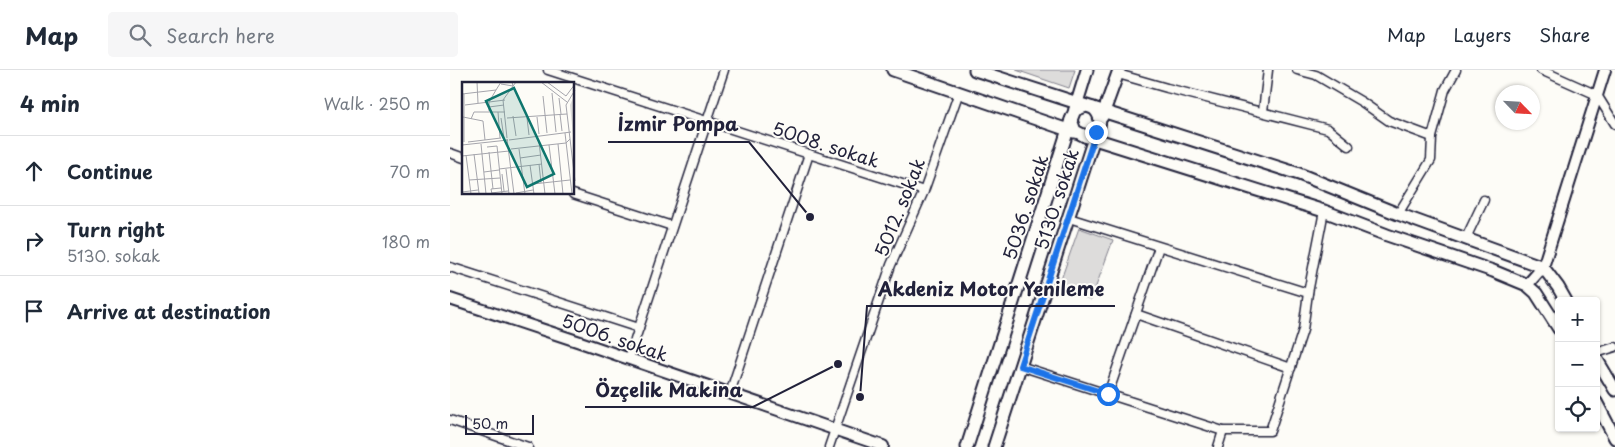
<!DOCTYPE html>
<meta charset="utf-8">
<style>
body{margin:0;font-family:"Playpen Sans",sans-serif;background:#f6f6f7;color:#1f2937}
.controls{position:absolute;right:15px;bottom:15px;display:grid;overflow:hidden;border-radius:5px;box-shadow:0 1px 4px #0004}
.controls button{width:45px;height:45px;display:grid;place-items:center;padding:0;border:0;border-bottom:1px solid #e0e1e3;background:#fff;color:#1f2937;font:25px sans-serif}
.compass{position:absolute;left:1045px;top:15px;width:45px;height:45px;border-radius:50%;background:#fff;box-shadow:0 1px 4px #0004;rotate:115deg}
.scale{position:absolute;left:15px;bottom:12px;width:69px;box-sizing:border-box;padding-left:5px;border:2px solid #22223b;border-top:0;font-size:14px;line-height:18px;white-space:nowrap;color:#22223b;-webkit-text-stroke:4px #fdfcf7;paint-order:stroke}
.stop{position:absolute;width:15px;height:15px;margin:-11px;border:4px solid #1a73e8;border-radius:50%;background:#fff}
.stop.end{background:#1a73e8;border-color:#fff;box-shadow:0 1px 5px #0008}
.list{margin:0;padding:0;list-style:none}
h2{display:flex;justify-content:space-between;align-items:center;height:65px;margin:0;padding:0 20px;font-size:21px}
h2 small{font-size:16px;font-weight:400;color:#747a83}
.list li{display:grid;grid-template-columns:32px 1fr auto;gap:15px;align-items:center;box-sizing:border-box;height:70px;padding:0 20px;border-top:1px solid #e0e1e3}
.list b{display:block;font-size:19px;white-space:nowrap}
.list p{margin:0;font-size:16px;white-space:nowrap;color:#747a83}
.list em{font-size:16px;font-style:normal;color:#747a83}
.icon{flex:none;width:28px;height:28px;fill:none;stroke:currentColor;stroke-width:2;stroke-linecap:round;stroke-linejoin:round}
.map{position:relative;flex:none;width:1165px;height:377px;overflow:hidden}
header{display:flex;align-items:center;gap:30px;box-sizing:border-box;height:70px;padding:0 25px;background:#fff;border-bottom:1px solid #e0e1e3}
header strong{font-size:24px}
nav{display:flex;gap:28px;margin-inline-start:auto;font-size:18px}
.search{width:350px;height:45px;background:#f6f6f7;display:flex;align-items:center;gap:12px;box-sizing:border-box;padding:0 18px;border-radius:5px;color:#747a83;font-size:19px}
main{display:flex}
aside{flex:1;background:#fff}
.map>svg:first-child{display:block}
</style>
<header>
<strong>Map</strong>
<div class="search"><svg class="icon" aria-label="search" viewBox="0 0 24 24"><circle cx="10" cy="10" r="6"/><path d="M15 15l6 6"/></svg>Search here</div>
<nav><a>Map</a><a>Layers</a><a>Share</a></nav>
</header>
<main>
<aside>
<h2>4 min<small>Walk · 250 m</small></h2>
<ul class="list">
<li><svg class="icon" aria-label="ahead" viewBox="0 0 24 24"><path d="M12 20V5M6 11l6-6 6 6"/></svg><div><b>Continue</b></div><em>70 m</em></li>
<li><svg class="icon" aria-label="right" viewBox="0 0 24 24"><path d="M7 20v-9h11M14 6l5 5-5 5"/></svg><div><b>Turn right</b><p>5130. sokak</p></div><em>180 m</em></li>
<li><svg class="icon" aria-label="arrive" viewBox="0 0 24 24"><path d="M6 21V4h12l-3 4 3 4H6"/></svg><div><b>Arrive at destination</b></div></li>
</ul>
</aside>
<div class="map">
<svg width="1165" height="377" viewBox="0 0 1165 377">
<rect width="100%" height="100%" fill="#fdfcf7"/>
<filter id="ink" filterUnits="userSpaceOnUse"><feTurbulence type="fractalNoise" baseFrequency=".02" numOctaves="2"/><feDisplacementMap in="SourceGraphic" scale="10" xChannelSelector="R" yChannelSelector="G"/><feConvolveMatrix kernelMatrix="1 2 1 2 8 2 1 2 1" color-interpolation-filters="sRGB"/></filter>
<g filter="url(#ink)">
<g fill="#dddcdb" stroke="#807f8b">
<path d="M 566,0 L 625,0 L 619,18 Z"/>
<path d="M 629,158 L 663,170 L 641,230 L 608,218 Z"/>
</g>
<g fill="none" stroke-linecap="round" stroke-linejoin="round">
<defs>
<g id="minor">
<path d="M 98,0 L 474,121"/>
<path d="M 847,0 L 866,5 L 912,32 L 939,51 L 982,67"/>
<path d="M 1091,0 L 1147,25 L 1165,54"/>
<path d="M 668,4 L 717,18 L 878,59 L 899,76"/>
<path d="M 813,41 L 818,0"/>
<path d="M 0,83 L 14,88"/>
<path d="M 123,124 L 222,156"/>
<path d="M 948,144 L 981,90 L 982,67 L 995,20 L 1006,0"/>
<path d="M 619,148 L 858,223"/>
<path d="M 1016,168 L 1034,130"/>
<path d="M 0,197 L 189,258"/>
<path d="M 686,244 L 841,298"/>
<path d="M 1146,283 L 1165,277"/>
<path d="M 179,288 L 274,0"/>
<path d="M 570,296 L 773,361 L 820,361 L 853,260 L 858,223 L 874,141"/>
<path d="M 280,323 L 359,84"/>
<path d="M 658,324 L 709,177"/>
<path d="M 0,350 L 78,377"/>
<path d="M 379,377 L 441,195 L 474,121 L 509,22"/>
<path d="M 768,377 L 773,361"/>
</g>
<g id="tertiary">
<path d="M 1077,215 L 1093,197 L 1155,0"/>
<path d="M 0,229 L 130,272 L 433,376"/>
</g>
<g id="secondary">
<path d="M 443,0 L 624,62"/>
<path d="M 525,0 L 643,38 C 655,48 650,64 635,66 L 625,61 L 621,50 L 625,40 L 636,36"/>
<path d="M 643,38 L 849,104 L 948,144 L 1093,197 L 1108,217 L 1116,231"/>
<path d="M 625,39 L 637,0"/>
<path d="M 652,47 L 669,0"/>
<path d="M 635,66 L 874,141 L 937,165 L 1043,201 L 1077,215 L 1086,223 L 1109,259"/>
<path d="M 1146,288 L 1165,320"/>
<path d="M 1146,332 L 1165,368"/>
<path d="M 517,377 L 621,50"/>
<path d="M 544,377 L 646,62"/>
</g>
</defs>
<use href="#minor" stroke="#22223b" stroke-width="11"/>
<use href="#tertiary" stroke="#22223b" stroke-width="14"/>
<use href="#secondary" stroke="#22223b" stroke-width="15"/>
<use href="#minor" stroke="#fdfcf7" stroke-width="8"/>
<use href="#tertiary" stroke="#fdfcf7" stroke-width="10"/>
<use href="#secondary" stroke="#fdfcf7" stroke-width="11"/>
</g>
</g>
<g fill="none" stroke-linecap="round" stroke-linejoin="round" filter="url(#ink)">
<path stroke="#1a73e8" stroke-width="6" d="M 646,62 L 570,296 L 658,324"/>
</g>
<g text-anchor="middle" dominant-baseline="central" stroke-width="4" stroke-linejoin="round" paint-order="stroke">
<g font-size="18" fill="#22223b" stroke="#fdfcf7">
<text transform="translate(376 74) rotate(18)">5008. sokak</text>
<text transform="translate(606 129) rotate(-72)">5130. sokak</text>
<text transform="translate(449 137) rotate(-68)">5012. sokak</text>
<text transform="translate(575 137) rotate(-72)">5036. sokak</text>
<text transform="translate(165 267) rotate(19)">5006. sokak</text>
</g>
</g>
<g transform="translate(12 12)">
<rect width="112" height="112" fill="#fdfcf7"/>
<path d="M 112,14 L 112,64 L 108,23 Z" fill="#dddcdb"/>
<path fill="none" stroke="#a5a5ac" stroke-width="1" d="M 15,0 L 16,21M 79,0 L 105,20M 85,0 L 104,14 L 113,2M 39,2 L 51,4 L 50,0M 113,8 L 104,23 L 113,99M 90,11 L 94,50M 0,12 L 34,8 L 39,0M 81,14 L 85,51M 97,16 L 99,32M 3,23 L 43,18M 27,25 L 42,23M 27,29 L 27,20 L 34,8M 36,30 L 38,56M 98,32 L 100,49M 51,34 L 54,54M 1,35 L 21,39 L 23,58M 75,35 L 77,52M 39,36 L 42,56M 45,36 L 105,32M 65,36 L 67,53M 9,37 L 12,30 L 43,30M 103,51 L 110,112M 45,56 L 41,18 L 54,0M 45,57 L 52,112M 47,58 L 109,50M 2,60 L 2,12M 6,60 L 39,56M 77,60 L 83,112M 19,62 L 24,112M 96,62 L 101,112M 0,63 L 46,58M 87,63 L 93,112M 25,65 L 35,64 L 40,112M 49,67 L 104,61 L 108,57M 57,67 L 63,112M 27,70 L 31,107M 12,72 L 17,111M 4,73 L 9,112M 0,74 L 47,69M 58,76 L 79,73M 77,82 L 79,101M 68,83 L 72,112M 37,87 L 80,82M 44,87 L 47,112M 22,90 L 37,88M 40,92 L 42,109M 7,98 L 38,96M 71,102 L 108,98M 0,110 L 16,108M 29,111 L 46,109M 54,111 L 71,108M 30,112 L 29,107 L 39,106"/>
<path fill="#0f766e" fill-opacity="0.15" stroke="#0f766e" stroke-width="2.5" d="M 52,6 L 92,92 L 65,105 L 24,19 Z"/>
<rect width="112" height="112" fill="none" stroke="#22223b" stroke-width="2.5"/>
</g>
<path fill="none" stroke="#22223b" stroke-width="2" d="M360 147L299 72H158M410 327L417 236H665M388 294L303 337H135"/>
<g fill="#22223b" stroke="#fdfcf7" stroke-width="2">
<circle cx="360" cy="147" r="5"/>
<circle cx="410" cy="327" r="5"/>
<circle cx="388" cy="294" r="5"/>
</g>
<g font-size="19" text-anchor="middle" font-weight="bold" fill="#22223b" stroke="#fdfcf7" stroke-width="4" stroke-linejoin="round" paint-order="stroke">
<text x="228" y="61">İzmir Pompa</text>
<text x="541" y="226">Akdeniz Motor Yenileme</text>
<text x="219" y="327">Özçelik Makina</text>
</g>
</svg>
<div class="controls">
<button>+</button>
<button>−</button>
<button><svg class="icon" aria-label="locate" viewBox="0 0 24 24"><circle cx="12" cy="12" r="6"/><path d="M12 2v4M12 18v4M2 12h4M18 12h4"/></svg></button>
</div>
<svg class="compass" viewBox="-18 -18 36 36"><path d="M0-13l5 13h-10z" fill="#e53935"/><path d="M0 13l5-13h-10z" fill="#747a83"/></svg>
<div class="scale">50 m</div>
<div class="stop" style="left:658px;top:324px"></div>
<div class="stop end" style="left:646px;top:62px"></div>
</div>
</main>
